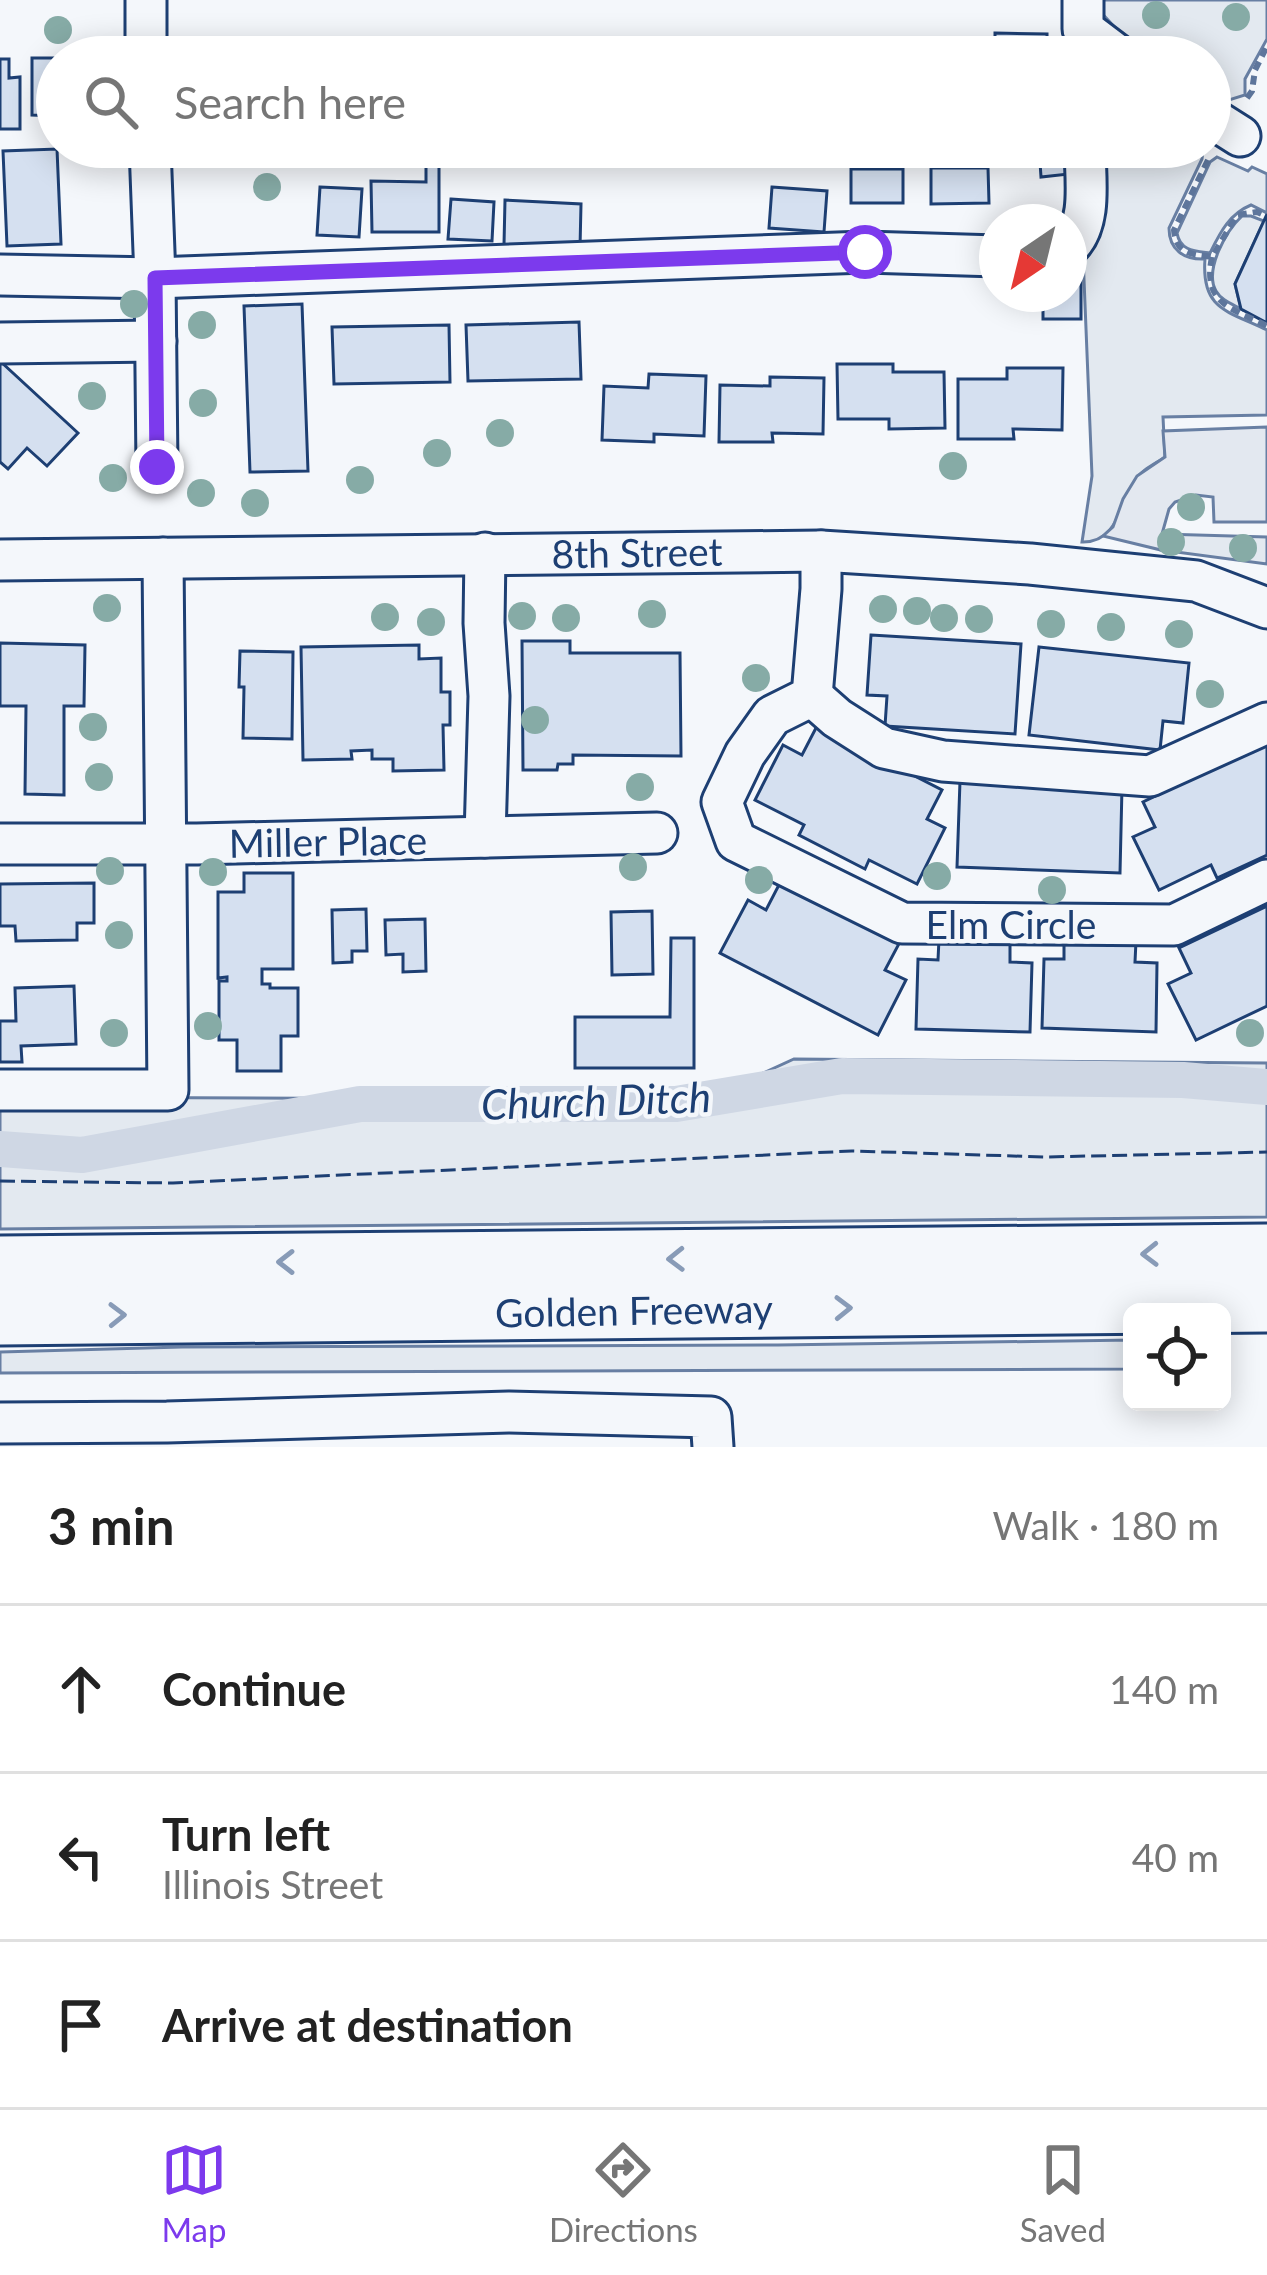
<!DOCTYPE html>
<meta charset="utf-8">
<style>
body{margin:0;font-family:Lato,sans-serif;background:#f2f2f2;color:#222}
.controls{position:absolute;right:36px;bottom:36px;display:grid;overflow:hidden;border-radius:18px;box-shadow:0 6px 30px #0003}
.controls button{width:108px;height:108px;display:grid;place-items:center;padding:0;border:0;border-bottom:3px solid #e0e0e0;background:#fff;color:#222;font:60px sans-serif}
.compass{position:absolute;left:979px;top:204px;width:108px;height:108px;border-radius:50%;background:#fff;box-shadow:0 6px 30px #0003;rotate:215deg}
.stop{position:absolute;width:36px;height:36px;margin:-27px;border:9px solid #7c3aed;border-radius:50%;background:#fff}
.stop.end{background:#7c3aed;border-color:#fff;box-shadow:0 3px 12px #0008}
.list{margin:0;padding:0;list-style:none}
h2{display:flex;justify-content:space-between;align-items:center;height:156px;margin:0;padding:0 48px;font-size:51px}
h2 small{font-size:39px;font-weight:400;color:#767676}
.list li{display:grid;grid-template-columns:78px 1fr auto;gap:36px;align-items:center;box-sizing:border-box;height:168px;padding:0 48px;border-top:3px solid #e0e0e0}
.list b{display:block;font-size:45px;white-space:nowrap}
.list p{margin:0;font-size:39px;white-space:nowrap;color:#767676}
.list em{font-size:39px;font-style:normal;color:#767676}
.icon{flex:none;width:66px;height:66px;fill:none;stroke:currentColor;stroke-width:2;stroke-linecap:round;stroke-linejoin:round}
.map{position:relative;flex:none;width:1267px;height:1447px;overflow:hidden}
.search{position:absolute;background:#fff;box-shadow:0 6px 30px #0003;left:36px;right:36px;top:36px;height:132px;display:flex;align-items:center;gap:30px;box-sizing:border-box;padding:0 42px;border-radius:66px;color:#767676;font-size:45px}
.sheet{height:660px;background:#fff}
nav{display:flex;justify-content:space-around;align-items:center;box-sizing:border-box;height:168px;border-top:3px solid #e0e0e0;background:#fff;font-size:33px;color:#767676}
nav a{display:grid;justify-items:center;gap:6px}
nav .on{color:#7c3aed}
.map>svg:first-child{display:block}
</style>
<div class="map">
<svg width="1267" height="1447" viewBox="0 0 1267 1447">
<rect width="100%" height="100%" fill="#f4f7fb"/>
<g fill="#e3e9f0" stroke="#687fa3" stroke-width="3">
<path d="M 1095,0 L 1267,0 L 1267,39 L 1245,79 L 1245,95 L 1229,100 L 1210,95 L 1210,57 L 1142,57 L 1097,8 Z"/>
<path d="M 1094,147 L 1200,147 L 1203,150 L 1202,159 L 1169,228 C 1169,250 1184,260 1205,259 C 1201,310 1228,311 1267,330 L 1267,415 L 1163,417 L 1165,457 C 1155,464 1141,470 1135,481 C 1120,505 1117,543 1082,542 L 1092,476 L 1083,255 Z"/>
<path d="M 1217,157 L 1248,171 L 1252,167 L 1267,174 L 1267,213 L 1251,205 C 1229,214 1220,233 1210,253 C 1195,251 1180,251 1177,233 L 1210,162 Z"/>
<path d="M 1242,216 L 1251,216 L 1264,221 L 1235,284 L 1241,309 C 1232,304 1221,300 1216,291 C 1204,270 1226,231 1242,216 Z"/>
<path d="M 1162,534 L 1267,537 L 1267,564 L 1161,550 Z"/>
<path d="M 794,1059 L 1267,1063 L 1267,1217 L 0,1229 L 0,1097 L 704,1100 Z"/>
<path d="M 1132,1340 L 1132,1369 L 0,1373 L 0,1352 L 182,1347 L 778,1345 Z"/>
</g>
<path fill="#e3e8f0" stroke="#687fa3" stroke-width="3" d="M 1267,427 L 1267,522 L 1214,522 L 1213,497 L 1196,495 L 1175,502 L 1169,509 L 1162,534 L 1161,550 L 1103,536 L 1113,527 L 1123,499 L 1137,476 L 1165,457 L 1163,431 Z"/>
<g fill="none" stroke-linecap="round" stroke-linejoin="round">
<path stroke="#cfd7e4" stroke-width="36" d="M 0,1149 L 82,1155 L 360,1104 L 676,1104 L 842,1076 L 1183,1080 L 1267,1087"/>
</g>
<g fill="#d5e0f0" stroke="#1d3f73" stroke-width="3">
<path d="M 995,33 L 1047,34 L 1047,57 L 995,57 Z"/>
<rect x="781" y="39" width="44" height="18"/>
<rect x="712" y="41" width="39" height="16"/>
<path d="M 567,42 L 567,57 L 517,57 L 517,43 Z"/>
<path d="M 304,43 L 357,44 L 357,57 L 304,57 Z"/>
<path d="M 502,43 L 502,57 L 448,57 L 448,44 Z"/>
<path d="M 634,43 L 671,43 L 671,57 L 608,57 L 608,52 L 634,53 Z"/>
<rect x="367" y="45" width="65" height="12"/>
<path d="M 32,58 L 57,58 L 57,116 L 32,115 Z"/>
<path d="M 0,59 L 9,59 L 9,78 L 20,77 L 20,129 L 0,129 Z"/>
<path d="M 426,147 L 439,147 L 439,232 L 372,232 L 371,181 L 426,182 Z"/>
<path d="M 1039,147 L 1067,147 L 1069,174 L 1041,177 Z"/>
<path d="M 57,149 L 61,244 L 7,246 L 3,151 Z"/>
<path d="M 931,168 L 988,168 L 989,203 L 931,204 Z"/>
<rect x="851" y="169" width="52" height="34"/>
<path d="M 320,187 L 362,189 L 359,237 L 317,235 Z"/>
<path d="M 772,187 L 827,191 L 824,232 L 769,228 Z"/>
<path d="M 451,199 L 494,202 L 492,241 L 448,239 Z"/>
<path d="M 505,200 L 581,204 L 580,248 L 504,245 Z"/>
<path d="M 1267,214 L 1267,323 L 1241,309 L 1235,284 Z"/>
<path d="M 1069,275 L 1081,275 L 1081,319 L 1043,319 L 1043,294 L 1069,294 Z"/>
<path d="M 302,304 L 308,471 L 250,472 L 244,306 Z"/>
<path d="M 579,322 L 581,379 L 468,381 L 466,325 Z"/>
<path d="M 449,325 L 450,382 L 334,384 L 332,327 Z"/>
<path d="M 0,361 L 78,433 L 47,466 L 27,448 L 8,469 L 0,462 Z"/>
<path d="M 837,364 L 893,364 L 893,372 L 944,372 L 945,428 L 889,429 L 889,419 L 838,419 Z"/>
<path d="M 1007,368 L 1063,368 L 1062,430 L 1013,429 L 1014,439 L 958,439 L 958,379 L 1007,379 Z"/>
<path d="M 649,374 L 706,376 L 704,436 L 654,434 L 654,442 L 602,440 L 604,386 L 648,388 Z"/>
<path d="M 770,377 L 824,378 L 823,434 L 772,433 L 773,442 L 719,442 L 720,385 L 770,386 Z"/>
<path d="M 871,635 L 1021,644 L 1015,734 L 885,726 L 887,696 L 867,695 Z"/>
<path d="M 522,641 L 570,641 L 570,653 L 680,653 L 681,756 L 573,755 L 573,764 L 558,764 L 557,770 L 523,770 Z"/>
<path d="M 0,643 L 85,645 L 84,706 L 64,706 L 64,795 L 25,794 L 26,706 L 0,706 Z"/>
<path d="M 419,645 L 419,659 L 441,658 L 441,692 L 450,692 L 450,725 L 443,725 L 444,770 L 393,771 L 393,759 L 372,759 L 372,750 L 351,751 L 352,759 L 303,760 L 301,647 Z"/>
<path d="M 1039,647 L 1189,663 L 1183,723 L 1163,721 L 1160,750 L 1029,735 Z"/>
<path d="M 240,651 L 293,652 L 292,739 L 243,738 L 244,687 L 239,687 Z"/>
<path d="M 817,726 L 942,790 L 927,819 L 945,828 L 917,884 L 869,860 L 865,869 L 799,835 L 804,825 L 755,800 L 783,745 L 802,755 Z"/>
<path d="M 1267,743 L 1267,855 L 1217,878 L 1211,865 L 1159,890 L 1133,837 L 1155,827 L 1143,802 Z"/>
<path d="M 960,781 L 1122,787 L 1120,873 L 957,867 Z"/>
<path d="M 244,873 L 293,873 L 293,969 L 262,969 L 262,984 L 270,984 L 270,988 L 298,988 L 298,1036 L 281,1036 L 281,1071 L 237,1071 L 237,1040 L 219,1040 L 219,981 L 227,981 L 227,977 L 218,978 L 218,892 L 244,892 Z"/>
<path d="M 782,879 L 901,940 L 885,970 L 906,980 L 878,1035 L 720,953 L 748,900 L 766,910 Z"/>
<path d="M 94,883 L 94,923 L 77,923 L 77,940 L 16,941 L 15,926 L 0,926 L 0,884 Z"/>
<path d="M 1267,906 L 1267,1006 L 1196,1040 L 1168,984 L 1191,973 L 1179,948 Z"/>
<path d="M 366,909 L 367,951 L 352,951 L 352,962 L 333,963 L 332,910 Z"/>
<path d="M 652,911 L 653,974 L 612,975 L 611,912 Z"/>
<path d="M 425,919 L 426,971 L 403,972 L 403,954 L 386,955 L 385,920 Z"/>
<path d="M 671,938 L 694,938 L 694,1068 L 575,1068 L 575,1017 L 670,1017 Z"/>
<path d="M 939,939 L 1010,942 L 1010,962 L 1032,963 L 1030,1032 L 916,1029 L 918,959 L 938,960 Z"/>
<path d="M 1064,939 L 1136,941 L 1135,962 L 1157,963 L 1156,1032 L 1042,1028 L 1044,959 L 1064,959 Z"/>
<path d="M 74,986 L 76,1044 L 21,1046 L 22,1062 L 0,1062 L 0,1021 L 16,1021 L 15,988 Z"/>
</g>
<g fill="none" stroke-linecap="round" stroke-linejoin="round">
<defs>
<g id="minor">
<path d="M 146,0 L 146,57"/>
<path d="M 1083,0 L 1083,29 L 1120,57"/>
<path d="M 1210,117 L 1240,136"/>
<path d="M 150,147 L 155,278 L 157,467"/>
<path d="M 1069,246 C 1093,223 1085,178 1085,147"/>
<path d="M 0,275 L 155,278 L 865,252 L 997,256"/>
<path d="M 0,343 L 156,341"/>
<path d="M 821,551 L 821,589 L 812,696 L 772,716 L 745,754 L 722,802 L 736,841 L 902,923 L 1174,925 L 1267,880"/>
<path d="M 485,553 L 484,623 L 489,696 L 485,837"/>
<path d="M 0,560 L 821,551 L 1030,564 L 1196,581 L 1267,608"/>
<path d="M 812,696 L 837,718 L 884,748 L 943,761 L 1150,776 L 1267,723"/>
<path d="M 0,844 L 197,844 L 657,833"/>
<path d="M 0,1090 L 168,1090 L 163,558"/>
<path d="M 0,1423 L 167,1422 L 509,1412 L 711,1417 L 713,1447"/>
</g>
<g id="highway">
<path d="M 0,1265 L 1267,1253"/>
<path d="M 0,1316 L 1267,1303"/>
</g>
</defs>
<use href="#minor" stroke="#1d3f73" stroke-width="45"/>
<use href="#highway" stroke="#1d3f73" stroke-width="63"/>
<g stroke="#5e769c" stroke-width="6" stroke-dasharray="9 6" stroke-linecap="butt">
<path d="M 1247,98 L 1252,91 L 1255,70 L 1267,46"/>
<path d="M 1208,160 L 1174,230 C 1176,254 1191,254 1212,257 L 1237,215 L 1257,212 L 1266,216"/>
<path d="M 1212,257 C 1202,304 1232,308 1267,326"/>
</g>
<use href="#minor" stroke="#f4f7fb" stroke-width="39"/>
<use href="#highway" stroke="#f4f7fb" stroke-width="57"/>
<path stroke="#1d3f73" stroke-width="3" stroke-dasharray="15 6" stroke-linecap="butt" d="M 0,1181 L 173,1183 L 852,1151 L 1046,1157 L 1267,1152"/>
</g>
<g fill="#86aba6">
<circle cx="1156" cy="15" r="14"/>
<circle cx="1236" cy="17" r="14"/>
<circle cx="58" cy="30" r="14"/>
<circle cx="267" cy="187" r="14"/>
<circle cx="134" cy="304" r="14"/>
<circle cx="202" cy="325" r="14"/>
<circle cx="92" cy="396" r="14"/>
<circle cx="203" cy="403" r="14"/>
<circle cx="500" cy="433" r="14"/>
<circle cx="437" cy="453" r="14"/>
<circle cx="953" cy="466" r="14"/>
<circle cx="113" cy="478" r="14"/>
<circle cx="360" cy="480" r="14"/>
<circle cx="201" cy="493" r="14"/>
<circle cx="255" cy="503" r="14"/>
<circle cx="1191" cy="507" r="14"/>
<circle cx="1171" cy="542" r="14"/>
<circle cx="1243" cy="548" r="14"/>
<circle cx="107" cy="608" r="14"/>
<circle cx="883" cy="609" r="14"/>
<circle cx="917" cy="611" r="14"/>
<circle cx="652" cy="614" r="14"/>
<circle cx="522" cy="616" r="14"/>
<circle cx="385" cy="617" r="14"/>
<circle cx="566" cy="618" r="14"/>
<circle cx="944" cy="618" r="14"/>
<circle cx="979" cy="619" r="14"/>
<circle cx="431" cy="622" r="14"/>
<circle cx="1051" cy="624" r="14"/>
<circle cx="1111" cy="627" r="14"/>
<circle cx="1179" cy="634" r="14"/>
<circle cx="756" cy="678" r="14"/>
<circle cx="1210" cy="694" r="14"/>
<circle cx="535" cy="720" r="14"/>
<circle cx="93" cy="727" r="14"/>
<circle cx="99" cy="777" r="14"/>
<circle cx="640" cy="787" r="14"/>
<circle cx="633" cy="867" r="14"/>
<circle cx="110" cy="871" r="14"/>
<circle cx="213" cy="872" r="14"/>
<circle cx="937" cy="876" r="14"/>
<circle cx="759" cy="880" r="14"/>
<circle cx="1052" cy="890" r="14"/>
<circle cx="119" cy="935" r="14"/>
<circle cx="208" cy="1026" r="14"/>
<circle cx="114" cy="1033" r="14"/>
<circle cx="1250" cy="1033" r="14"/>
</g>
<defs><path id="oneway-chevron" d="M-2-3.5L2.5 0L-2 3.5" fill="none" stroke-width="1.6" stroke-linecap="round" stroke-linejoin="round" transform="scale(3)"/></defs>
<g stroke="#889bb7">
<use href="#oneway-chevron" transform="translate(1150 1254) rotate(179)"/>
<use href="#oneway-chevron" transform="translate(676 1259) rotate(179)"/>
<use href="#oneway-chevron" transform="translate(286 1262) rotate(180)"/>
<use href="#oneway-chevron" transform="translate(843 1308) rotate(-1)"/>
<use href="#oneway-chevron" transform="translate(117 1315) rotate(-1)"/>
</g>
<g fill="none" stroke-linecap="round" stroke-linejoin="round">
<path stroke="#7c3aed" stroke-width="15" d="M 157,467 L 155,278 L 865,252"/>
</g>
<g text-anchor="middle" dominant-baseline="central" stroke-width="9" stroke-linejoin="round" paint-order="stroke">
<g font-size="39" fill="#1d3f73" stroke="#f4f7fb">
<text transform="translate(637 552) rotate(-1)">8th Street</text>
<text transform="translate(328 841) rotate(-1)">Miller Place</text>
<text x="1011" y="924">Elm Circle</text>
<text transform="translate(634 1310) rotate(-1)">Golden Freeway</text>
</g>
<g font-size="42" font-style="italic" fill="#1d3f73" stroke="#f4f7fb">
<text transform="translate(596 1100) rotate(-2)">Church Ditch</text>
</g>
</g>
</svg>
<div class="controls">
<button><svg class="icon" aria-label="locate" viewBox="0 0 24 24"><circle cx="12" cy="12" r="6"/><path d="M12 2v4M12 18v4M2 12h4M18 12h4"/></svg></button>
</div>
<svg class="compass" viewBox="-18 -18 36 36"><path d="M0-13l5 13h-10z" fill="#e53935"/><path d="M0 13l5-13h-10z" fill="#767676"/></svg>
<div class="stop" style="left:865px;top:252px"></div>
<div class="stop end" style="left:157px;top:467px"></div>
<div class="search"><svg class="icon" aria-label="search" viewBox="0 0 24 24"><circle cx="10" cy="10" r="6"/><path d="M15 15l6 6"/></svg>Search here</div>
</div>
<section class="sheet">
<h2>3 min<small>Walk · 180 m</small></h2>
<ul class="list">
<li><svg class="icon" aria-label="ahead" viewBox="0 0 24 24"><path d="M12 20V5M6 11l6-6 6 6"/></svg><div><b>Continue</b></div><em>140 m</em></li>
<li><svg class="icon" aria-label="left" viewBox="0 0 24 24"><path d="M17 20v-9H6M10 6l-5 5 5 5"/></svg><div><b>Turn left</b><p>Illinois Street</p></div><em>40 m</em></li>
<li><svg class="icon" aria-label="arrive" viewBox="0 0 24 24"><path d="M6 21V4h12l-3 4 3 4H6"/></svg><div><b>Arrive at destination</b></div></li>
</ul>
</section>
<nav>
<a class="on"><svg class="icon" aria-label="map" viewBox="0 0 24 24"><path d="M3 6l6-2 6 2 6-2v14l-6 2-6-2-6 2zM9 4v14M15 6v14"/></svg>Map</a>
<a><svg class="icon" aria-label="directions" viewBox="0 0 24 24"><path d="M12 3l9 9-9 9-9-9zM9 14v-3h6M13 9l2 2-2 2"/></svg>Directions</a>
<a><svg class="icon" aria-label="saved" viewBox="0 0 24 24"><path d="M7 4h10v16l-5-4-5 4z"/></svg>Saved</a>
</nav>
